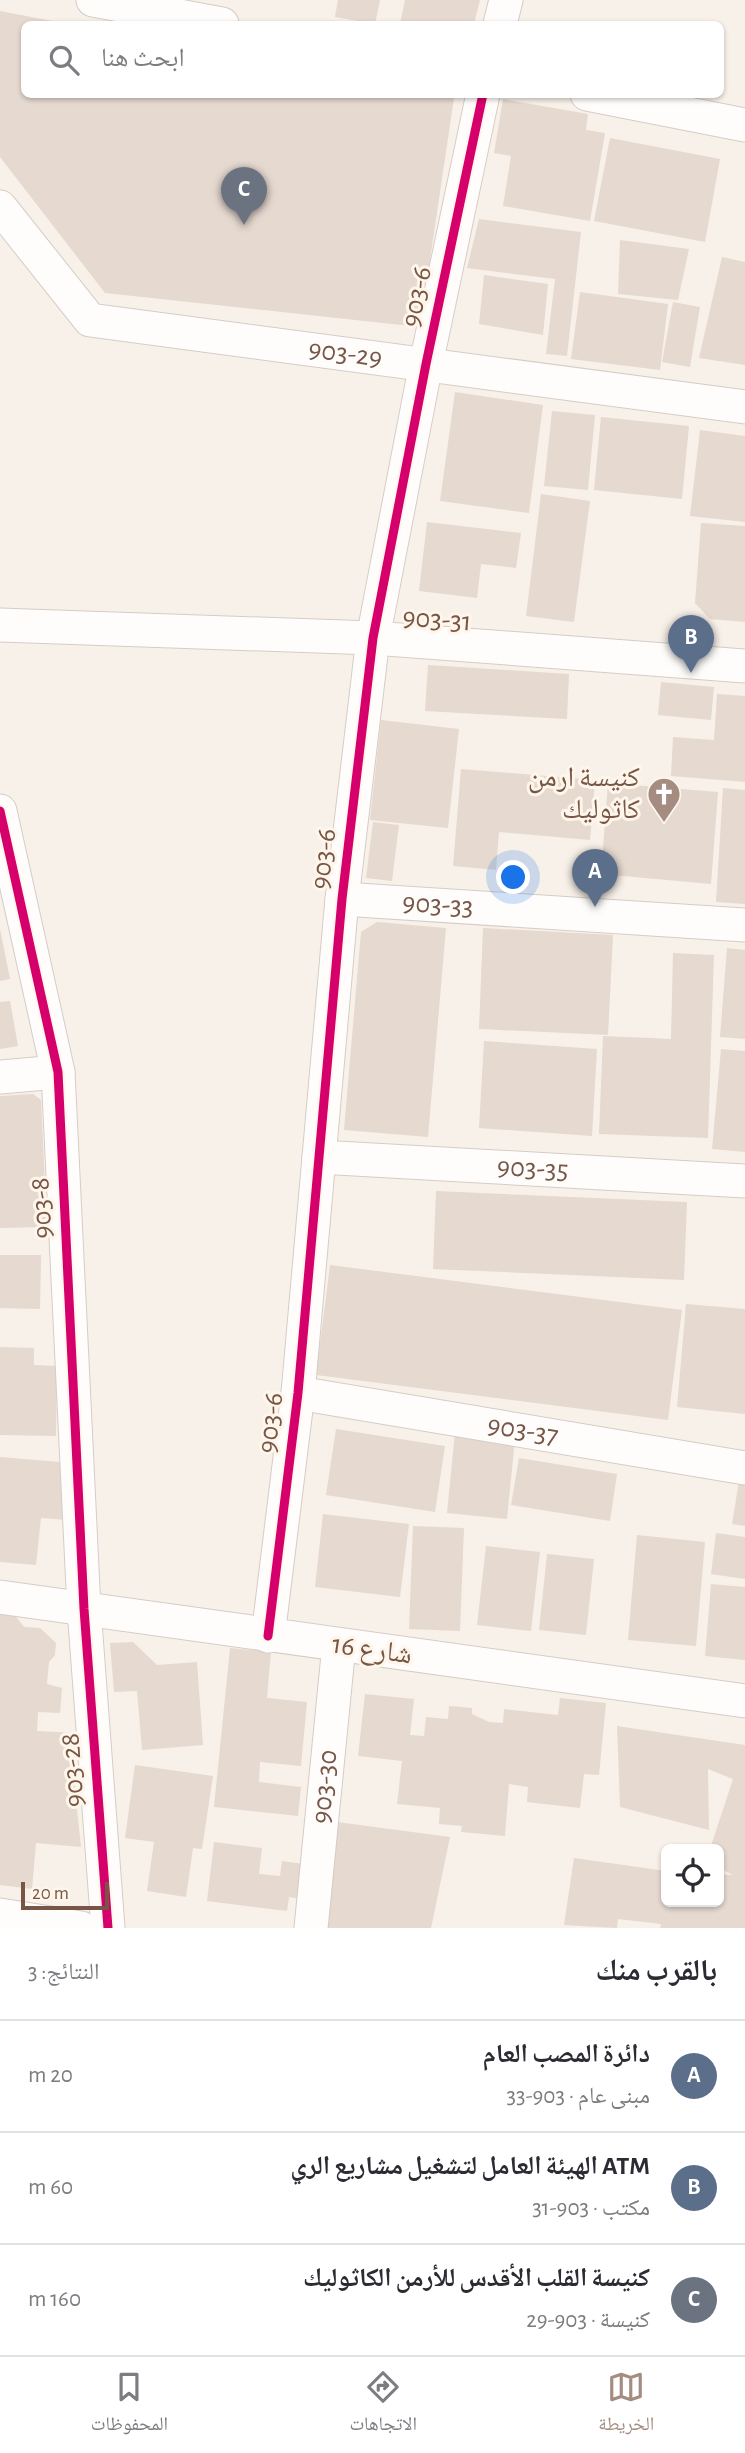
<!DOCTYPE html>
<html lang="ar">
<meta charset="utf-8">
<style>
body{margin:0;font-family:"Alegreya Sans","Noto Naskh Arabic",sans-serif;background:#f2f2f3;color:#2b2b33;direction:rtl}
.controls{position:absolute;right:21px;bottom:21px;display:grid;overflow:hidden;border-radius:10px;box-shadow:0 2px 5px #0004}
.controls button{width:63px;height:63px;display:grid;place-items:center;padding:0;border:0;border-bottom:2px solid #e1e1e2;background:#fff;color:#2b2b33;font:35px sans-serif}
.scale{position:absolute;left:21px;bottom:18px;width:88px;box-sizing:border-box;padding-left:7px;border:4px solid #785647;border-top:0;font-size:19px;line-height:24px;white-space:nowrap;color:#785647;-webkit-text-stroke:5px #fff6eb;paint-order:stroke}
.you{position:absolute;left:514px;top:878px;width:24px;height:24px;margin:-18px;border:5px solid #fff;border-radius:50%;background:#1a73e8;box-shadow:0 0 0 10px #1a73e833}
.badge{display:grid;place-items:center;width:46px;height:46px;border-radius:50%;background:#a58c80;color:#fff;font-size:23px;font-weight:700}
.pin{position:absolute;translate:-50% -58px;filter:drop-shadow(0 2px 4px #0008)}
.pin::after{content:'';position:absolute;top:37px;width:24px;height:21px;background:inherit;clip-path:polygon(0 0,100% 0,50% 100%)}
.list{margin:0;padding:0;list-style:none}
h2{display:flex;justify-content:space-between;align-items:center;height:91px;margin:0;padding:0 28px;font-size:30px}
h2 small{font-size:23px;font-weight:400;color:#7c7c81}
.list li{display:grid;grid-template-columns:46px 1fr auto;gap:21px;align-items:center;box-sizing:border-box;height:112px;padding:0 28px;border-top:2px solid #e1e1e2}
.list b{display:block;font-size:26px;white-space:nowrap}
.list p{margin:0;font-size:23px;white-space:nowrap;color:#7c7c81}
.list em{font-size:23px;font-style:normal;color:#7c7c81}
.icon{flex:none;width:38px;height:38px;fill:none;stroke:currentColor;stroke-width:2;stroke-linecap:round;stroke-linejoin:round}
.map{position:relative;flex:none;width:745px;height:1928px;overflow:hidden;direction:ltr}
.search{position:absolute;background:#fff;box-shadow:0 2px 5px #0004;left:21px;right:21px;top:21px;height:77px;display:flex;align-items:center;gap:18px;box-sizing:border-box;padding:0 24px;border-radius:10px;color:#7c7c81;font-size:26px}
.sheet{height:427px;background:#fff}
nav{display:flex;justify-content:space-around;align-items:center;box-sizing:border-box;height:98px;border-top:2px solid #e1e1e2;background:#fff;font-size:19px;color:#7c7c81}
nav a{display:grid;justify-items:center;gap:4px}
nav .on{color:#a58c80}
.map>svg:first-child{display:block}
</style>
<div class="map">
<svg width="745" height="1928" viewBox="0 0 745 1928">
<rect width="100%" height="100%" fill="#f8f1e9"/>
<g fill="#e5d9d0">
<path d="M 338,0 L 380,0 L 375,24 L 335,17 Z"/>
<path d="M 405,0 L 480,0 L 474,24 L 400,24 Z"/>
<path d="M 0,11 L 63,23 L 24,24 L 24,94 L 437,94 L 454,98 L 420,327 L 105,293 L 0,157 Z"/>
<path d="M 503,99 L 588,114 L 586,130 L 605,133 L 590,221 L 503,206 L 511,156 L 494,153 Z"/>
<path d="M 610,138 L 720,159 L 705,242 L 594,221 Z"/>
<path d="M 479,219 L 581,232 L 567,356 L 546,354 L 555,279 L 467,268 Z"/>
<path d="M 620,240 L 689,249 L 678,300 L 618,294 Z"/>
<path d="M 722,257 L 745,262 L 745,365 L 699,358 Z"/>
<path d="M 484,275 L 548,284 L 543,335 L 479,324 Z"/>
<path d="M 580,292 L 668,304 L 660,370 L 571,359 Z"/>
<path d="M 673,302 L 700,307 L 690,367 L 662,362 Z"/>
<path d="M 455,392 L 543,405 L 529,513 L 440,501 Z"/>
<path d="M 552,411 L 595,415 L 588,490 L 544,486 Z"/>
<path d="M 601,417 L 689,426 L 682,499 L 594,490 Z"/>
<path d="M 700,430 L 745,436 L 745,522 L 690,516 Z"/>
<path d="M 541,494 L 590,501 L 574,622 L 526,616 Z"/>
<path d="M 427,522 L 521,533 L 516,568 L 481,564 L 477,598 L 419,591 Z"/>
<path d="M 701,523 L 745,526 L 745,622 L 710,619 L 695,603 Z"/>
<path d="M 428,665 L 569,674 L 567,719 L 425,711 Z"/>
<path d="M 661,682 L 714,687 L 711,720 L 658,715 Z"/>
<path d="M 717,694 L 745,696 L 745,782 L 671,776 L 673,737 L 714,740 Z"/>
<path d="M 381,720 L 459,729 L 448,828 L 370,820 Z"/>
<path d="M 461,769 L 595,780 L 590,840 L 499,832 L 496,870 L 453,866 Z"/>
<path d="M 608,783 L 718,792 L 711,884 L 601,874 Z"/>
<path d="M 723,788 L 745,790 L 745,904 L 716,902 Z"/>
<path d="M 373,822 L 399,825 L 392,881 L 366,878 Z"/>
<path d="M 377,922 L 446,928 L 428,1137 L 344,1130 L 361,932 Z"/>
<path d="M 483,928 L 613,935 L 608,1035 L 479,1029 Z"/>
<path d="M 0,929 L 10,979 L 0,981 Z"/>
<path d="M 727,948 L 745,950 L 745,1039 L 720,1037 Z"/>
<path d="M 673,953 L 714,955 L 708,1138 L 599,1134 L 603,1036 L 671,1039 Z"/>
<path d="M 10,1001 L 18,1046 L 0,1049 L 0,1002 Z"/>
<path d="M 484,1041 L 597,1049 L 592,1136 L 479,1128 Z"/>
<path d="M 721,1049 L 745,1051 L 745,1152 L 712,1149 Z"/>
<path d="M 33,1094 L 41,1100 L 47,1227 L 0,1228 L 0,1096 Z"/>
<path d="M 436,1191 L 687,1202 L 684,1280 L 433,1269 Z"/>
<path d="M 0,1255 L 41,1255 L 40,1309 L 0,1308 Z"/>
<path d="M 330,1265 L 682,1310 L 668,1420 L 316,1375 Z"/>
<path d="M 686,1304 L 745,1309 L 745,1414 L 677,1407 Z"/>
<path d="M 0,1347 L 34,1348 L 34,1365 L 57,1366 L 56,1436 L 0,1435 Z"/>
<path d="M 336,1429 L 445,1446 L 435,1512 L 326,1495 Z"/>
<path d="M 455,1432 L 515,1439 L 507,1519 L 447,1513 Z"/>
<path d="M 0,1457 L 60,1462 L 68,1520 L 41,1518 L 36,1565 L 0,1562 Z"/>
<path d="M 519,1458 L 617,1474 L 610,1521 L 511,1505 Z"/>
<path d="M 739,1481 L 745,1482 L 745,1526 L 732,1524 Z"/>
<path d="M 323,1514 L 409,1524 L 400,1597 L 315,1587 Z"/>
<path d="M 413,1526 L 464,1528 L 460,1631 L 409,1629 Z"/>
<path d="M 716,1533 L 745,1537 L 745,1579 L 711,1574 Z"/>
<path d="M 637,1535 L 705,1542 L 696,1646 L 628,1640 Z"/>
<path d="M 486,1546 L 540,1552 L 531,1631 L 477,1625 Z"/>
<path d="M 547,1554 L 594,1559 L 586,1635 L 539,1630 Z"/>
<path d="M 711,1584 L 745,1587 L 745,1660 L 705,1656 Z"/>
<path d="M 0,1613 L 14,1614 L 24,1627 L 40,1628 L 56,1643 L 55,1655 L 49,1662 L 47,1684 L 62,1688 L 60,1713 L 38,1712 L 37,1731 L 76,1733 L 74,1781 L 81,1847 L 36,1843 L 32,1889 L 0,1885 Z"/>
<path d="M 133,1642 L 157,1665 L 197,1662 L 203,1745 L 142,1750 L 137,1691 L 114,1692 L 110,1643 Z"/>
<path d="M 230,1648 L 271,1652 L 267,1698 L 307,1702 L 301,1766 L 260,1762 L 259,1782 L 301,1787 L 298,1816 L 214,1807 Z"/>
<path d="M 365,1694 L 414,1699 L 410,1735 L 424,1736 L 426,1717 L 448,1719 L 449,1706 L 472,1708 L 472,1714 L 489,1722 L 503,1723 L 504,1709 L 558,1715 L 560,1698 L 606,1703 L 599,1775 L 584,1774 L 580,1808 L 527,1802 L 528,1787 L 509,1784 L 505,1836 L 461,1832 L 462,1826 L 439,1824 L 440,1808 L 397,1804 L 402,1761 L 358,1756 Z"/>
<path d="M 617,1726 L 745,1745 L 745,1928 L 660,1928 L 661,1924 L 618,1919 L 617,1928 L 564,1925 L 574,1858 L 666,1871 L 666,1902 L 719,1902 L 719,1874 L 733,1875 L 719,1868 L 719,1849 L 710,1849 L 733,1779 L 708,1769 L 709,1830 L 620,1807 Z"/>
<path d="M 135,1765 L 213,1776 L 202,1849 L 193,1848 L 186,1897 L 147,1891 L 154,1842 L 125,1838 Z"/>
<path d="M 337,1822 L 450,1837 L 431,1928 L 325,1928 Z"/>
<path d="M 214,1842 L 262,1848 L 259,1874 L 280,1876 L 282,1861 L 311,1865 L 307,1900 L 289,1897 L 287,1911 L 207,1901 Z"/>
</g>
<g fill="none" stroke-linecap="round" stroke-linejoin="round">
<defs>
<g id="minor">
<path d="M 93,0 L 222,24"/>
<path d="M 500,24 L 506,0"/>
<path d="M 587,94 L 745,125"/>
<path id="s1" d="M 0,207 L 90,320 L 745,407"/>
<path d="M 0,625 L 373,638 L 745,666"/>
<path d="M 0,811 L 58,1072 L 84,1609 L 108,1928"/>
<path id="s2" d="M 342,899 L 745,925"/>
<path d="M 0,1077 L 58,1072"/>
<path id="s3" d="M 319,1157 L 745,1181"/>
<path id="s4" d="M 298,1393 L 745,1468"/>
<path d="M 0,1597 L 745,1701"/>
<path d="M 268,1636 L 298,1393 L 342,899 L 373,638 L 426,364 L 483,94"/>
<path d="M 0,1915 L 81,1928"/>
<path id="s5" d="M 311,1928 L 339,1645"/>
</g>
</defs>
<use href="#minor" stroke="#d6ccc6" stroke-width="35"/>
<use href="#minor" stroke="#fefdfc" stroke-width="33"/>
<defs>
<g id="cycleway">
<path d="M 0,811 L 58,1072 L 84,1609 L 108,1928"/>
<path d="M 268,1636 L 298,1393 L 342,899 L 373,638 L 426,364 L 483,94"/>
</g>
</defs>
<use href="#cycleway" stroke="#fff6eb" stroke-width="13"/>
<use href="#cycleway" stroke="#d6006c" stroke-width="9"/>
</g>
<defs>
<symbol id="church-pin" viewBox="-11 -11 22 30"><path d="M0 17L-7.5 6A9.5 9.5 0 1 1 7.5 6Z" fill="#a58c80" stroke="#fff6eb"/><path d="M-1.2-6h2.4v3.5h3.3v2.4h-3.3V6h-2.4V-.1h-3.3v-2.4h3.3Z" fill="#fff"/></symbol>
</defs>
<g fill-rule="evenodd">
<use href="#church-pin" x="645" y="775" width="38" height="52"/>
</g>
<g text-anchor="middle" dominant-baseline="central" stroke-width="6" stroke-linejoin="round" paint-order="stroke">
<g font-size="28" fill="#785647" stroke="#fff6eb">
<text transform="translate(417 297) rotate(-78)">903-6</text>
<text stroke="none"><textPath href="#s1" startOffset="402">903-29</textPath></text>
<text transform="translate(437 620) rotate(4)">903-31</text>
<text transform="translate(324 859) rotate(-83)">903-6</text>
<text stroke="none"><textPath href="#s2" startOffset="96">903-33</textPath></text>
<text stroke="none"><textPath href="#s3" startOffset="214">903-35</textPath></text>
<text transform="translate(42 1208) rotate(-93)">903-8</text>
<text transform="translate(271 1423) rotate(-83)">903-6</text>
<text stroke="none"><textPath href="#s4" startOffset="228">903-37</textPath></text>
<text transform="translate(372 1650) rotate(8)">شارع 16</text>
<text transform="translate(73 1770) rotate(-94)">903-28</text>
<text stroke="none"><textPath href="#s5" startOffset="142">903-30</textPath></text>
</g>
<g font-size="28" fill="#785647" stroke="#fff6eb" text-anchor="end">
<text x="640" y="778">كنيسة ارمن<tspan x="640" dy="32">كاثوليك</tspan></text>
</g>
</g>
</svg>
<div class="controls">
<button><svg class="icon" aria-label="locate" viewBox="0 0 24 24"><circle cx="12" cy="12" r="6"/><path d="M12 2v4M12 18v4M2 12h4M18 12h4"/></svg></button>
</div>
<div class="scale">20 m</div>
<div class="you"></div>
<div class="pin badge" style="left:595px;top:907px;background:#5c6f8a">A</div>
<div class="pin badge" style="left:691px;top:673px;background:#5c6f8a">B</div>
<div class="pin badge" style="left:244px;top:225px;background:#6b7280">C</div>
<div class="search"><svg class="icon" aria-label="search" viewBox="0 0 24 24"><circle cx="10" cy="10" r="6"/><path d="M15 15l6 6"/></svg>ابحث هنا</div>
</div>
<section class="sheet">
<h2>بالقرب منك<small>النتائج: 3</small></h2>
<ul class="list">
<li><span class="badge" style="background:#5c6f8a">A</span><div><b>دائرة المصب العام</b><p>مبنى عام · 903-33</p></div><em>20 m</em></li>
<li><span class="badge" style="background:#5c6f8a">B</span><div><b>ATM الهيئة العامل لتشغيل مشاريع الري</b><p>مكتب · 903-31</p></div><em>60 m</em></li>
<li><span class="badge" style="background:#6b7280">C</span><div><b>كنيسة القلب الأقدس للأرمن الكاثوليك</b><p>كنيسة · 903-29</p></div><em>160 m</em></li>
</ul>
</section>
<nav>
<a class="on"><svg class="icon" aria-label="map" viewBox="0 0 24 24"><path d="M3 6l6-2 6 2 6-2v14l-6 2-6-2-6 2zM9 4v14M15 6v14"/></svg>الخريطة</a>
<a><svg class="icon" aria-label="directions" viewBox="0 0 24 24"><path d="M12 3l9 9-9 9-9-9zM9 14v-3h6M13 9l2 2-2 2"/></svg>الاتجاهات</a>
<a><svg class="icon" aria-label="saved" viewBox="0 0 24 24"><path d="M7 4h10v16l-5-4-5 4z"/></svg>المحفوظات</a>
</nav>
